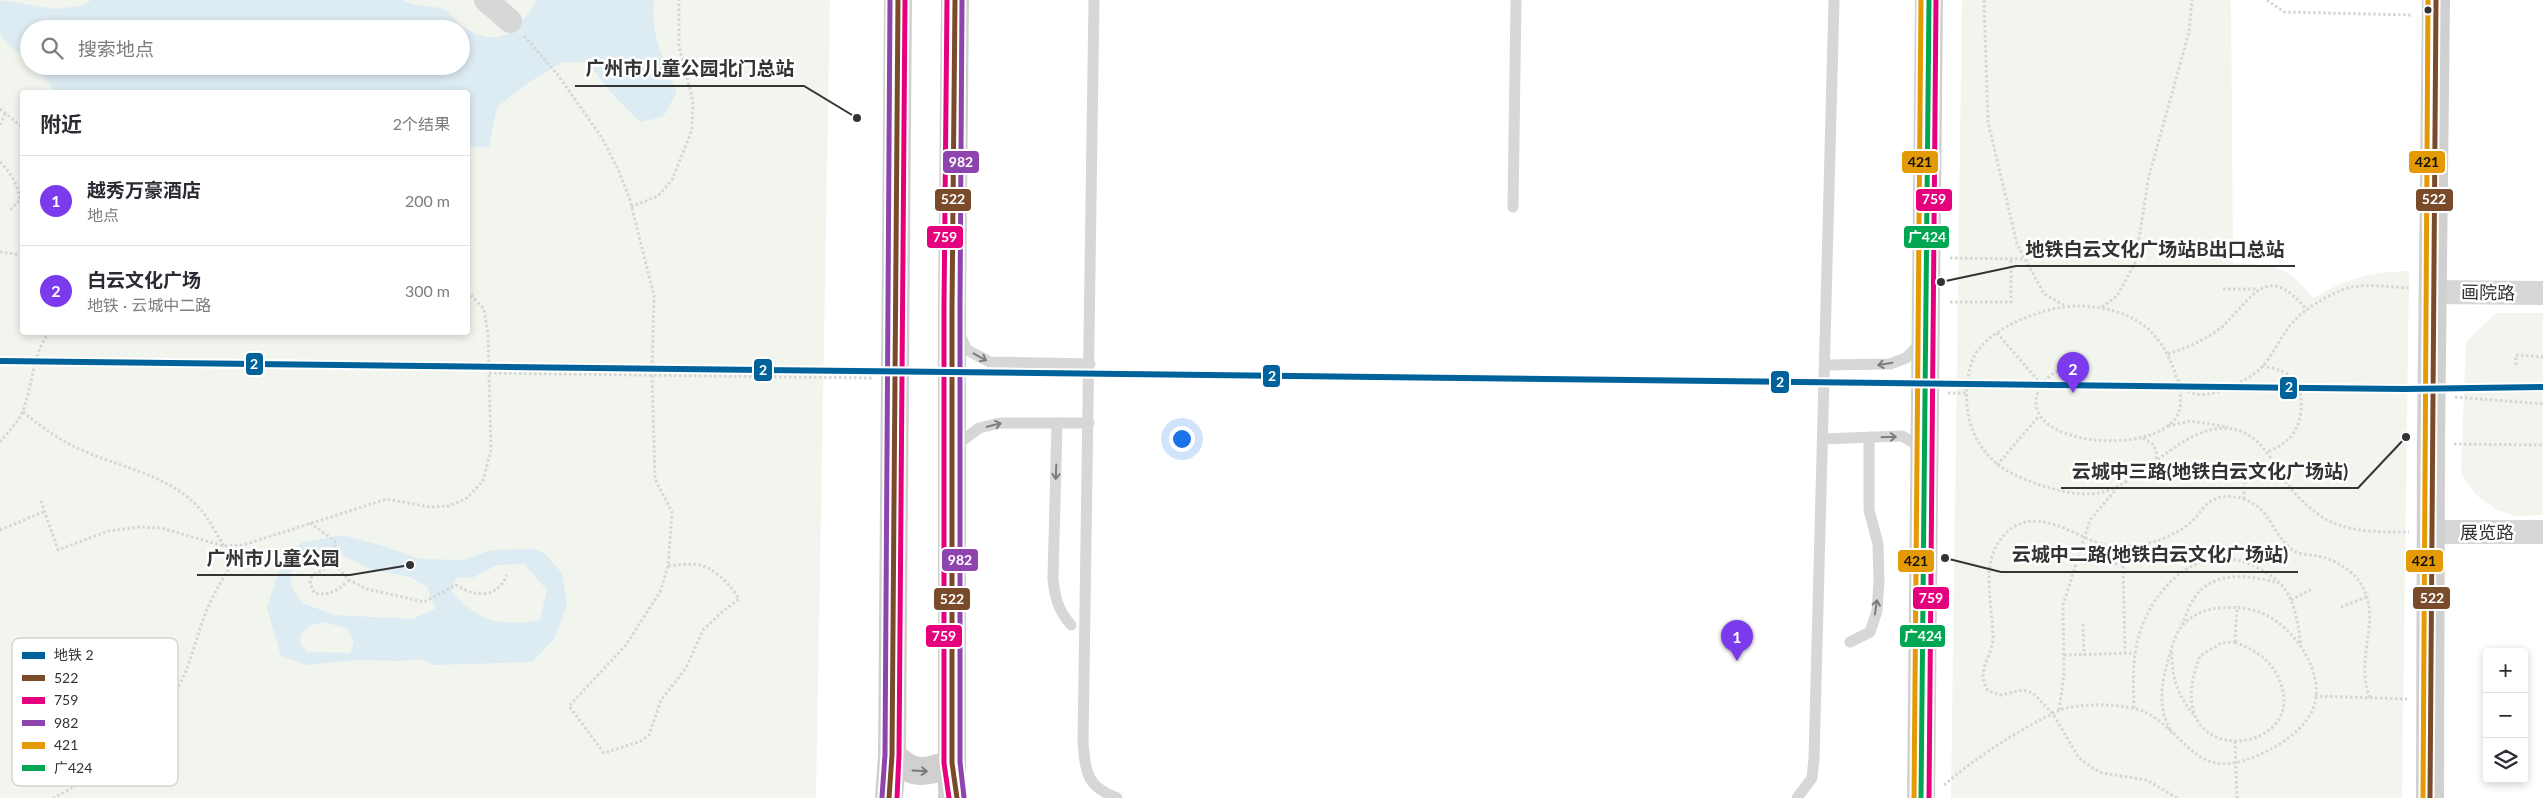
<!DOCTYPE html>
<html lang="zh">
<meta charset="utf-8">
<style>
body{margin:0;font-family:Lato,"Noto Sans SC",sans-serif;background:#f7f7f7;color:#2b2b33}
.controls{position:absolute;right:15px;bottom:15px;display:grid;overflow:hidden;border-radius:5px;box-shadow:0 2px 8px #0003}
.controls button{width:45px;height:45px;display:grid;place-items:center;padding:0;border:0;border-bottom:1px solid #e1e1e2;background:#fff;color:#2b2b33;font:25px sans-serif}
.you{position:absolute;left:1181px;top:438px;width:18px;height:18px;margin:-12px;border:4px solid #fff;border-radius:50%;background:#1a73e8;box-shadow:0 0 0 8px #1a73e833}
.badge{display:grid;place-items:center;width:32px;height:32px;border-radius:50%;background:#7c3aed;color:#fff;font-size:16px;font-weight:700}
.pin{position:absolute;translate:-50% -41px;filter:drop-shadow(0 1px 2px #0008)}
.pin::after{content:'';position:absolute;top:26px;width:18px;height:15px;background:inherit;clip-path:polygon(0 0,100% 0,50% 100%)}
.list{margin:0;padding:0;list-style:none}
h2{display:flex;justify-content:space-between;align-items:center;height:65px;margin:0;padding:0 20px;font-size:21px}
h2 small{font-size:16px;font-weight:400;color:#7c7c81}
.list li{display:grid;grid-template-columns:32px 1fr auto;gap:15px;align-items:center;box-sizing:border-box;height:90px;padding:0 20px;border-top:1px solid #e1e1e2}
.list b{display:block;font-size:19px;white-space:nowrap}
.list p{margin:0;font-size:16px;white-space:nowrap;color:#7c7c81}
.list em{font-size:16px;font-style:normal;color:#7c7c81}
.icon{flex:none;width:28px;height:28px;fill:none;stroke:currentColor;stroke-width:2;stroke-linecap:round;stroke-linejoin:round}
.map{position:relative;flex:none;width:2543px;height:798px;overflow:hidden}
.search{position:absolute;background:#fff;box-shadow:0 2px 8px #0003;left:20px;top:20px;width:450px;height:55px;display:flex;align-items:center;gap:12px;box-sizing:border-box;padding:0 18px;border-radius:28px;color:#7c7c81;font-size:19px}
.panel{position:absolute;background:#fff;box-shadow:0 2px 8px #0003;left:20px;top:90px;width:450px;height:245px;border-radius:5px}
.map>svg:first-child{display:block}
</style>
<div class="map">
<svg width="2543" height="798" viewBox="0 0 2543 798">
<rect width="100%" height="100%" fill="#fff"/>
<g fill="#f1f5ed" fill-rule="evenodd">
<path d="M 0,0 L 830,0 L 816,798 L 0,798 ZM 29,29 L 461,29 L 461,66 L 29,66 ZM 22,92 L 468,92 L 468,332 L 22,332 Z"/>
<path d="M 1962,0 L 2231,0 L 2233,263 C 2274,265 2286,264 2313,298 C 2349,278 2368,272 2409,271 L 2402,798 L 1951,798 Z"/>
<path d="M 2496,313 L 2543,313 L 2543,515 L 2517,516 L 2497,510 L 2476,495 L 2461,473 L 2466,342 Z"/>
</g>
<g fill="#ddebf3" fill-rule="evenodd">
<path d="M 0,0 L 55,9 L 81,6 L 91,0 L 402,0 C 413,7 431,5 443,9 C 450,12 454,20 460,25 C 495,50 519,34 536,0 L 654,0 C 650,32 664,64 677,92 L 663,117 L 640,122 L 614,96 L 587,62 L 563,62 L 531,81 L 497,107 L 489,147 L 468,146 L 468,92 L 56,92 L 34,66 L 461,66 L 461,29 L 29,29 L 29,61 L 10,46 L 0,35 Z"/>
<path d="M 336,536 L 346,536 L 380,545 L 420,559 L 463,560 L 492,550 L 533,549 L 544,553 L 562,573 L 567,605 L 554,639 L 532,662 L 433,665 L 420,659 L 400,661 L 358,660 L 306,665 L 281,656 L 267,608 L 281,564 L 301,543 ZM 341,554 L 370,569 L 410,577 L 427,587 L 435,609 L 412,619 L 335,615 L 302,603 L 292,588 L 290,572 L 312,558 ZM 524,564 L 547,590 L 540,620 C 501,627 478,622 451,591 L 456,578 L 472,578 L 497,565 ZM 322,622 L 347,628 L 354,642 L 350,653 L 308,652 L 300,643 L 301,634 L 310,626 Z"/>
</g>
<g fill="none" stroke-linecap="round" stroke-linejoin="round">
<g stroke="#d6d6d6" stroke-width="3" stroke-dasharray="2.5 2.5" stroke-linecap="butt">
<path d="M 1984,0 L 1988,122 L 2017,244 L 2044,294 L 2064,305"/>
<path d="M 2267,0 L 2284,12 L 2412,15"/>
<path d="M 524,36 L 558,75 L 602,138 L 618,169 L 630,200 L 654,296 L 652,373 L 655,479 L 672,512 L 668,566 L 660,592 L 626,645 L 569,706 L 604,753 L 641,741 L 649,735 L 661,700 L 686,668 L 703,630 L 722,612 L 739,599 C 733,587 714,568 700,565 C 690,563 678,565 668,566"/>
<path d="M 0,109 L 22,127"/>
<path d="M 0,125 L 5,114"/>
<path d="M 0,162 C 11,173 18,185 20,200 L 10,210"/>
<path d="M 631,207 L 658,196 L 672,180 L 692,130 L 693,101 L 679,47 L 679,0"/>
<path d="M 0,252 L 22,255"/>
<path d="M 1950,258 L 2024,259"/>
<path d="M 2223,289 L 2257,289"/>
<path d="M 1950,302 L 2011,302 L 2011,259"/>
<path d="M 2102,307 L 2117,296 L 2135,263 L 2149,176 L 2189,32 L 2192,0"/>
<path d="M 1997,333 L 2041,384"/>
<path d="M 2168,354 C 2187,347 2207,340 2223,326 C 2253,297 2267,261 2307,310"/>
<path d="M 2077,365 C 2060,369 2044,375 2038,392 C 2018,446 2157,458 2178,414 C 2183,402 2180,387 2176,376 C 2161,327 2129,308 2080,306 C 2049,305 1994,325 1976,353 C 1970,363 1969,373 1967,385 C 1963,426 1982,463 2022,478 C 2043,487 2075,497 2098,493 C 2143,485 2184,421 2232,429 C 2263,434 2273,465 2289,486 C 2299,499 2313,512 2327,520 C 2353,533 2381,532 2409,532"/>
<path d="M 2516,365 L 2516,355 L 2543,357"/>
<path d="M 2262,366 C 2272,368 2284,370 2291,377 C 2305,390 2304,420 2292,435 C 2286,443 2276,448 2267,452"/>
<path d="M 489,373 L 872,378"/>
<path d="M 2178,380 C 2182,386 2185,390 2192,393 C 2210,400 2248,381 2261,368 C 2274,354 2281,335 2294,321 C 2305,309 2320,300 2335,293 C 2357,281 2386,287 2410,288"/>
<path d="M 1948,393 L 1966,393"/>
<path d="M 2455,397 L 2543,404"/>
<path d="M 23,412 C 39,425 55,437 73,446 C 115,467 169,473 201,510 C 210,520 216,534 224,546"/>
<path d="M 2168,426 L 2190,421 L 2228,427"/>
<path d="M 2143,438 L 2154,445 L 2157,456 L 2155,460"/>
<path d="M 0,442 C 7,433 19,422 23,410 C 34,382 31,358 49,332"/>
<path d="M 2454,444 L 2543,445"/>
<path d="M 1997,465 L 2039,416"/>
<path d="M 2244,499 L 2245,476"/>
<path d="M 41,501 L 58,550 L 108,531 L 138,527 L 161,528 L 224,546 L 243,545 L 387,499 L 430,507 L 449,506 L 467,498 L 483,481 L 491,450 L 488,335 L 484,309 L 468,292"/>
<path d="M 310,523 L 335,541 L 334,564 L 349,580 L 367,589 L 424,602 L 456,585 C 477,598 497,598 507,575"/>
<path d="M 0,530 L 43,512"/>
<path d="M 2075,562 L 2123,564 L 2125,653"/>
<path d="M 334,564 L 312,576 L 310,583 L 314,593 C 330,596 337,591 349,580"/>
<path d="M 2291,600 L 2312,589"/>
<path d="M 2341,607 L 2366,597"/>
<path d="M 2083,624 L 2084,655"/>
<path d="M 2182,625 C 2186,615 2190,603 2197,594 C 2216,571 2252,575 2278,583"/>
<path d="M 2235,642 C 2257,651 2273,661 2281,684 C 2307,757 2154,772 2200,656 L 2221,643 Z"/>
<path d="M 2235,642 L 2237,606"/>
<path d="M 2172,652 C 2171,675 2178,697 2194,715"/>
<path d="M 2064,655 L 2135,653"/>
<path d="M 2315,696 L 2407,699"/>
<path d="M 2134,708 C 2133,680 2132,653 2142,626 C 2162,576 2207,540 2260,569 C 2271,575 2282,583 2288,594 C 2297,611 2298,627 2301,645"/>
<path d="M 2059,710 L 2064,675 L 2063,605 L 2090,520 L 2117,488"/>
<path d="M 2235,741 L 2237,798"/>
<path d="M 1944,785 C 1978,756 2018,730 2058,711 C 2078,702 2127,703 2147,713 C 2190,737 2196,782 2256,756 C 2276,748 2304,731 2313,709 C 2327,673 2293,624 2259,612 C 2245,607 2233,607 2218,608 C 2204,610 2191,615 2182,626 C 2175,634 2172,647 2169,657 C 2161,683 2157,709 2172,733"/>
<path d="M 53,798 C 93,780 153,729 176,691 C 191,666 196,636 207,609 C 217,587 230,567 243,546"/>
<path d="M 2177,798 L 2147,780 L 2102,773 L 2091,767 L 2079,758 L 2053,714 L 2033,693 L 2022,690 L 2001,695 L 1988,691 C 1975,669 1992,659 1993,638 C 1993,629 1992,620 1991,611 C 1989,583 1984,556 2006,533 C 2035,505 2071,534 2101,544 C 2110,547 2121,546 2131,546 C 2151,545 2174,536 2190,523 C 2196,518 2200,512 2205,506 C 2218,492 2239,495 2254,504 C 2272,515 2276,541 2296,552 C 2302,555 2311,555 2318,556 C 2333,559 2349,568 2359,581 C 2385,618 2353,655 2370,698"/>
</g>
<g stroke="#d7d7d7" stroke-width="11">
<path d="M 1094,0 L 1083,743 C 1086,773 1086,786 1117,798"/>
<path d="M 1513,207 L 1516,0"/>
<path d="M 960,335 L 967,350 L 990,362 L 1090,364"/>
<path d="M 1825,365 L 1890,364 L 1906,358 L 1922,342"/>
<path d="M 1057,423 L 1053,579 C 1055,598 1058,610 1071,625"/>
<path d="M 1823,439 L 1902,436 L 1914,443 L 1919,452"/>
<path d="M 954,447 L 979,428 L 1000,423 L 1089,423"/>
<path d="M 1850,642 L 1870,632 L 1877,611 L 1879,581 L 1878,544 L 1869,510 L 1869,437"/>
<path d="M 1797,798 L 1812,778 L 1814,758 L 1834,0"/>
</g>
<g stroke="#d7d7d7" stroke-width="24">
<path d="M 486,0 L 510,21"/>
<path d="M 2433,292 L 2543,293"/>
<path d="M 2431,532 L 2543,532"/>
</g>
<g stroke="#d0d0d0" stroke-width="28">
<path d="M 892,755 C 913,777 926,773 952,763"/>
<path d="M 889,798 L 892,755 L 898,0"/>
<path d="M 952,798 L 952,307 L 955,0"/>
<path d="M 1921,798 L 1929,0"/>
<path d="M 2430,798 L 2431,444 L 2436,0"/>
</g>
<defs>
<g id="bus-1">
<path d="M 955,0 L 952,307 L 952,763 L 957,798"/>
<path d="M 889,798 L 892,755 L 898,0"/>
<path d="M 2430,798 L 2436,0"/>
</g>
<g id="bus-2">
<path d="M 947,0 L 944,307 L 944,763 L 949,798"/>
<path d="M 897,798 L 899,755 L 905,0"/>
<path d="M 1929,798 L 1936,0"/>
</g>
<g id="bus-3">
<path d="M 962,0 L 960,307 L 960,762 L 964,797"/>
<path d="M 882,797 L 885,755 L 890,0"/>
</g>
<g id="bus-4">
<path d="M 1914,798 L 1921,0"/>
<path d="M 2423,798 L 2428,0"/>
</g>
<path id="bus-5" d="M 1921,798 L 1929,0"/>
</defs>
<use href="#bus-1" stroke="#fff" stroke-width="9"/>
<use href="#bus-2" stroke="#fff" stroke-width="9"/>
<use href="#bus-3" stroke="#fff" stroke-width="9"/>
<use href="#bus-4" stroke="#fff" stroke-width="9"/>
<use href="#bus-5" stroke="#fff" stroke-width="9"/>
<use href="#bus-1" stroke="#7a4b2a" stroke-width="5"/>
<use href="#bus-2" stroke="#e5007d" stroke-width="5"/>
<use href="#bus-3" stroke="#8e44ad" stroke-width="5"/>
<use href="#bus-4" stroke="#e39a05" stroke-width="5"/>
<use href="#bus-5" stroke="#00a651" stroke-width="5"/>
<defs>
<path id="metro-1" d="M 0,361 L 2404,389 L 2543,387"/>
</defs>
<use href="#metro-1" stroke="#fff" stroke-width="10"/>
<use href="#metro-1" stroke="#00629b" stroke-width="6"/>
</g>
<defs><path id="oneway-shaft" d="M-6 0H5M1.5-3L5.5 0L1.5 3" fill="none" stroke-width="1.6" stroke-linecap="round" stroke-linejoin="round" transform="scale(1.25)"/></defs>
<g stroke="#7d7d7d">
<use href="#oneway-shaft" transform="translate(980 357) rotate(29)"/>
<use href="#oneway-shaft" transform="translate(1885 364) rotate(170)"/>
<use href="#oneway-shaft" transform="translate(994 425) rotate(-13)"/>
<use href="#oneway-shaft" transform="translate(1889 437) rotate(-2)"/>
<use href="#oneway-shaft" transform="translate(1056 472) rotate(92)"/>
<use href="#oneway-shaft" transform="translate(1876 607) rotate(-81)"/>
</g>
<use stroke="#7a7a7a" href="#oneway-shaft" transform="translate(920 771) rotate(3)"/>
<circle fill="#333" stroke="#fff" stroke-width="2" cx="2428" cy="10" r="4.5"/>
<g text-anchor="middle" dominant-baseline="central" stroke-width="5" stroke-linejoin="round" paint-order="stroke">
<g font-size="18" fill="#333" stroke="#fff">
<text transform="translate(2488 292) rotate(1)">画院路</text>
<text x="2487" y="532">展览路</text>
</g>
</g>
<rect x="12" y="638" width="166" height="148" rx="8" fill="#fff" stroke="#c2c2c2" stroke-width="1"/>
<rect x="22" y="652" width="23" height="7" fill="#00629b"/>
<rect x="22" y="675" width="23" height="6" fill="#7a4b2a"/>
<rect x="22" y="697" width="23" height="7" fill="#e5007d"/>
<rect x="22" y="720" width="23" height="6" fill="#8e44ad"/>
<rect x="22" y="742" width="23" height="7" fill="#e39a05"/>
<rect x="22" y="765" width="23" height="6" fill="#00a651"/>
<g font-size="14" fill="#333">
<text x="54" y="660">地铁 2</text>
<text x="54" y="683">522</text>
<text x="54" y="705">759</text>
<text x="54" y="728">982</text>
<text x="54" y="750">421</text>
<text x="54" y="773">广424</text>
</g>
<path fill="none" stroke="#333" stroke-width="2" d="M857 118L804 86H575M1941 282L2016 266H2295M2406 437L2358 488H2061M1945 558L2001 572H2298M410 565L350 575H197"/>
<g fill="#333" stroke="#fff" stroke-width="2">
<circle cx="857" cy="118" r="5"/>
<circle cx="1941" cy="282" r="5"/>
<circle cx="2406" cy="437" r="5"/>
<circle cx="1945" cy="558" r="5"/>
<circle cx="410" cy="565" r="5"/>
</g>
<g font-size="19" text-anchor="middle" font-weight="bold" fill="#333" stroke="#fff" stroke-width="5" stroke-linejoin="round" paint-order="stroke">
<text x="690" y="75">广州市儿童公园北门总站</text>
<text x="2155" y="256">地铁白云文化广场站B出口总站</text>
<text x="2210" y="478">云城中三路(地铁白云文化广场站)</text>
<text x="2150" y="561">云城中二路(地铁白云文化广场站)</text>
<text x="273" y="565">广州市儿童公园</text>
</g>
<g stroke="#fff" stroke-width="2">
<rect x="942" y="150" width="38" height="24" rx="5" fill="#8e44ad"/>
<rect x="2408" y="150" width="38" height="24" rx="5" fill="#e39a05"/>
<rect x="1901" y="150" width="38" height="24" rx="5" fill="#e39a05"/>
<rect x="1915" y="188" width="38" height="24" rx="5" fill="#e5007d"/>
<rect x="2415" y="188" width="39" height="24" rx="5" fill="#7a4b2a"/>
<rect x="934" y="188" width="38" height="24" rx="5" fill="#7a4b2a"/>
<rect x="1903" y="225" width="47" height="24" rx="5" fill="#00a651"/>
<rect x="926" y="225" width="38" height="24" rx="5" fill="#e5007d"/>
<rect x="245" y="352" width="19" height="24" rx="5" fill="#00629b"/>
<rect x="753" y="358" width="20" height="24" rx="5" fill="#00629b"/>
<rect x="1262" y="364" width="19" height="24" rx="5" fill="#00629b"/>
<rect x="1770" y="370" width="20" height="24" rx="5" fill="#00629b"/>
<rect x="2279" y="376" width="19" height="24" rx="5" fill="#00629b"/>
<rect x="941" y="548" width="38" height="24" rx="5" fill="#8e44ad"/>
<rect x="2405" y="549" width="39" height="24" rx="5" fill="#e39a05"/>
<rect x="1897" y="549" width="38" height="24" rx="5" fill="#e39a05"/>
<rect x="1912" y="586" width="38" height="24" rx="5" fill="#e5007d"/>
<rect x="2412" y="586" width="39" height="24" rx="5" fill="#7a4b2a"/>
<rect x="933" y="587" width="38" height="24" rx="5" fill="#7a4b2a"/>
<rect x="1899" y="624" width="47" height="24" rx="5" fill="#00a651"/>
<rect x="925" y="624" width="38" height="24" rx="5" fill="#e5007d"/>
</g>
<g font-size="14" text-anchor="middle" font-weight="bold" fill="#fff">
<text x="961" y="167">982</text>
<text x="1934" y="204">759</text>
<text x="2434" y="204">522</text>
<text x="953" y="204">522</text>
<text x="1927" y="242">广424</text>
<text x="945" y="242">759</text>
<text x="254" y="369">2</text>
<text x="763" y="375">2</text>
<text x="1272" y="381">2</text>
<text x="1780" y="387">2</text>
<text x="2289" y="392">2</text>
<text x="960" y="565">982</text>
<text x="1931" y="603">759</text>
<text x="2432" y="603">522</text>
<text x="952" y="604">522</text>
<text x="1923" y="641">广424</text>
<text x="944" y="641">759</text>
</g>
<g font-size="14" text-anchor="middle" font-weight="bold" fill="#111">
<text x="2427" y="167">421</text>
<text x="1920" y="167">421</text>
<text x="2424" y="566">421</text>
<text x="1916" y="566">421</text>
</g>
</svg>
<div class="controls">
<button>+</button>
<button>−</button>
<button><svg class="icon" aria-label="layers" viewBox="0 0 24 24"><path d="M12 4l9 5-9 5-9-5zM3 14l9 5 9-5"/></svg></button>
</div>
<div class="you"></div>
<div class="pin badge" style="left:1737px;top:661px">1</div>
<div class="pin badge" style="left:2073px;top:393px">2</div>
<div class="search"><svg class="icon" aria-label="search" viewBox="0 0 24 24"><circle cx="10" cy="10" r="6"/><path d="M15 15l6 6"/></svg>搜索地点</div>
<section class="panel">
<h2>附近<small>2个结果</small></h2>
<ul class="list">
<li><span class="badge">1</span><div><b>越秀万豪酒店</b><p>地点</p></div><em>200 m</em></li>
<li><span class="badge">2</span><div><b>白云文化广场</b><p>地铁 · 云城中二路</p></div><em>300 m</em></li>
</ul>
</section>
</div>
